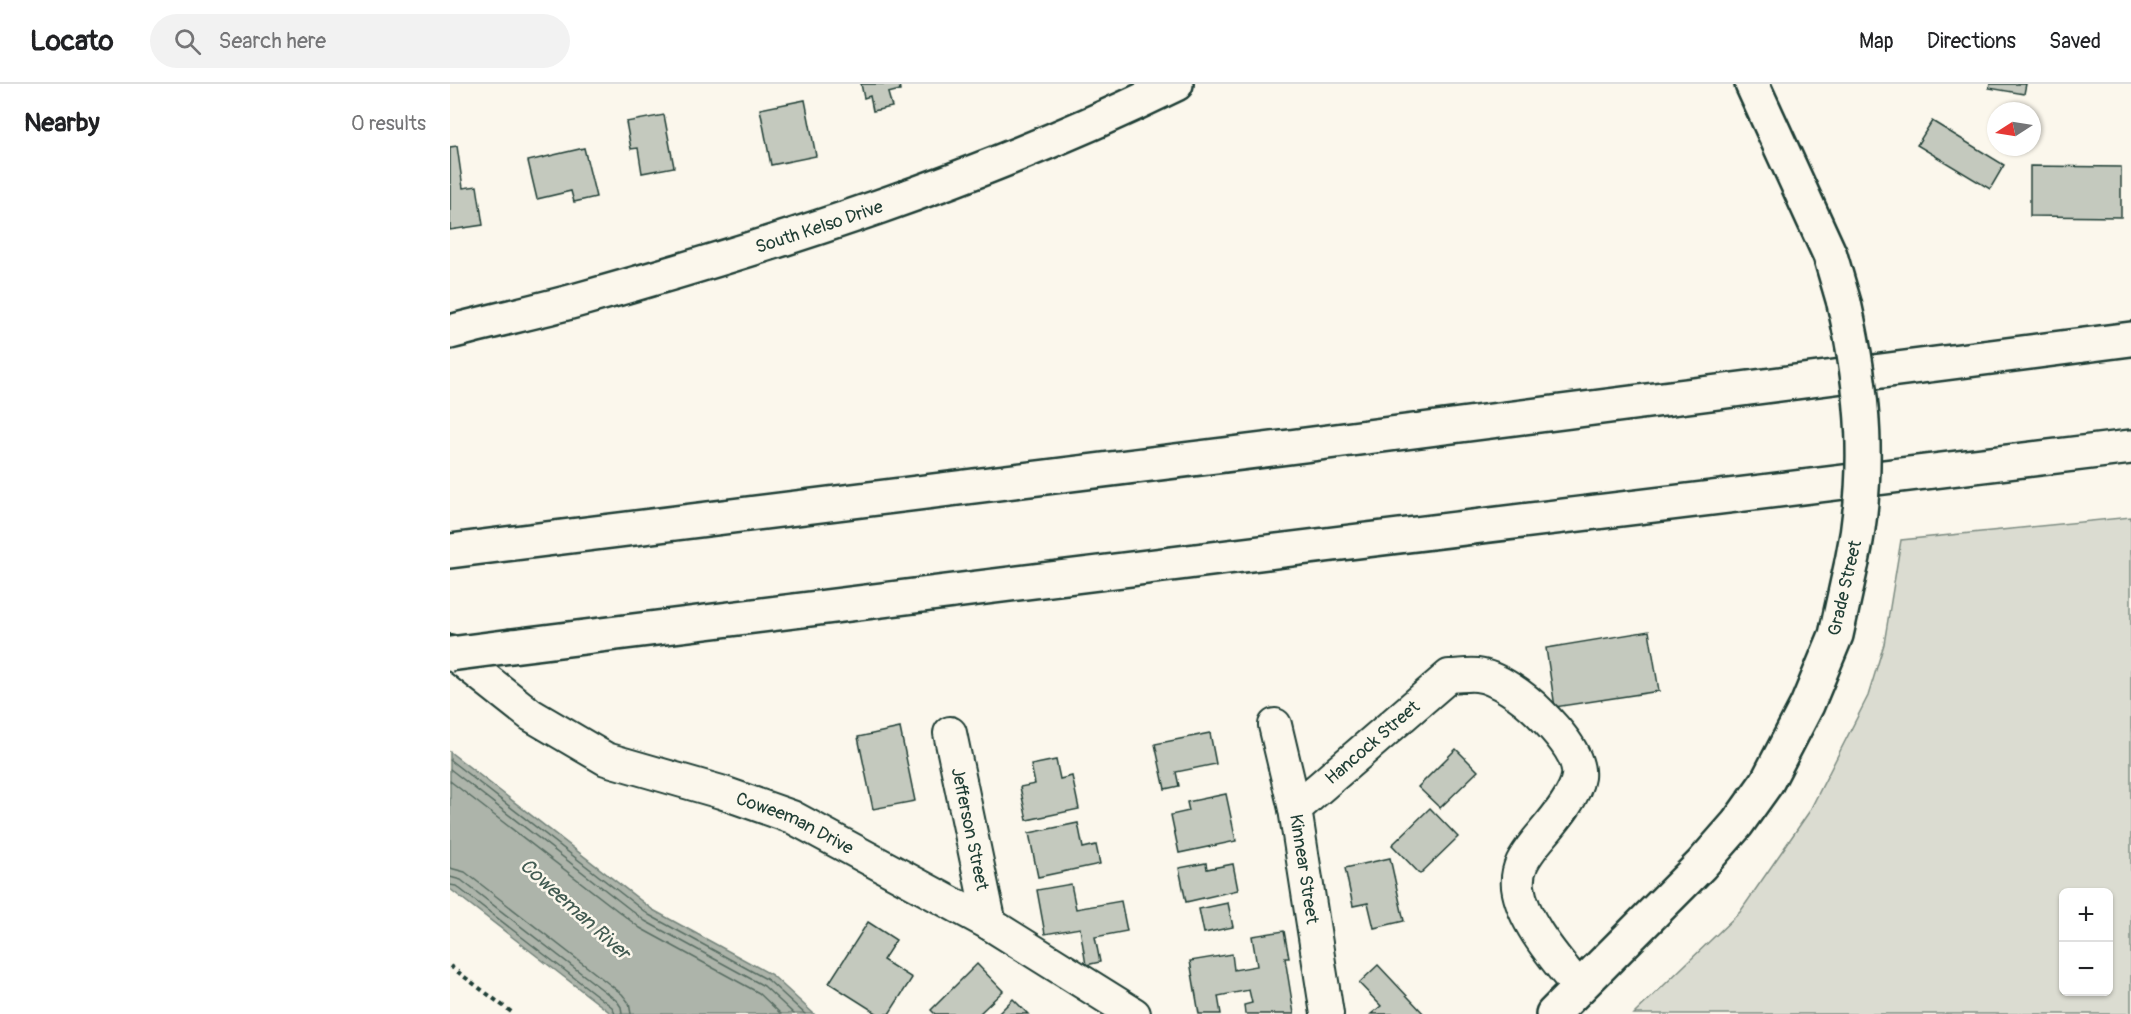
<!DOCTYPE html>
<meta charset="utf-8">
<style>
body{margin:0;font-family:Pangolin,sans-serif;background:#f2f2f2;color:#202124}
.controls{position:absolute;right:18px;bottom:18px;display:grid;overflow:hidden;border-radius:9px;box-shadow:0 2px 4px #0004}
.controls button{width:54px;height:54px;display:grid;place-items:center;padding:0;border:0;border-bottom:2px solid #e0e0e0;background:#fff;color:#202124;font:30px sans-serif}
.compass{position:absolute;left:1537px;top:18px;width:54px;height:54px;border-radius:50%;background:#fff;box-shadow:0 2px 4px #0004;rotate:258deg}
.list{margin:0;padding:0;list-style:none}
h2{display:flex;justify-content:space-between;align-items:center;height:78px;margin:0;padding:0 24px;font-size:26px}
h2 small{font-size:20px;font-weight:400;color:#757577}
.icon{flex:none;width:33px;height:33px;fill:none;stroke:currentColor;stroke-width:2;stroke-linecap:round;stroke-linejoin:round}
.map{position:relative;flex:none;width:1681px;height:930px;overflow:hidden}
header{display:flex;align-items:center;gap:36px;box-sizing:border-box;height:84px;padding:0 30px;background:#fff;border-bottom:2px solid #e0e0e0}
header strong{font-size:28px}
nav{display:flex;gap:33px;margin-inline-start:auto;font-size:21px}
.search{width:420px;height:54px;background:#f2f2f2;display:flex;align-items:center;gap:15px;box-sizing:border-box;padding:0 21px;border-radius:33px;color:#757577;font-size:22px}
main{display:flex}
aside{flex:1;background:#fff}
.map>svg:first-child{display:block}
</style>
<header>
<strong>Locato</strong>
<div class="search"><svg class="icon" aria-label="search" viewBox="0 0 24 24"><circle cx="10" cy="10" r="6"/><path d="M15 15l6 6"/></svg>Search here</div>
<nav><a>Map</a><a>Directions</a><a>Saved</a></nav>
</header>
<main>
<aside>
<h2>Nearby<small>0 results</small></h2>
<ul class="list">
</ul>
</aside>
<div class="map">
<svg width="1681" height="930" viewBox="0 0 1681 930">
<rect width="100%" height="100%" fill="#fbf7ec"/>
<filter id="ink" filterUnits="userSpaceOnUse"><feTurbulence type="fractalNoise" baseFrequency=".0167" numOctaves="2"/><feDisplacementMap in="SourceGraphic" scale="12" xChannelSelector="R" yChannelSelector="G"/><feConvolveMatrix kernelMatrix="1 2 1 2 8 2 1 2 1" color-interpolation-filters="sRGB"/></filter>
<g filter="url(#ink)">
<path fill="#dbdcd1" stroke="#7d8c82" stroke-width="1.5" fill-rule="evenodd" d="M 1681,433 L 1681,930 L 1184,930 L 1290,828 L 1359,728 L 1418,612 L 1434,560 L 1451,456 ZM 1614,808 L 1658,808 L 1658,908 L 1614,908 Z"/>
<path fill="#adb4aa" stroke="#74847b" stroke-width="1.5" d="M 0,668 L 203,826 L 322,891 L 364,930 L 162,930 L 0,805 Z"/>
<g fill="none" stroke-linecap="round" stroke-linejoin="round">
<g stroke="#586d63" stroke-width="1.5">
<path d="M 0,676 L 199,831 L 318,896 L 355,930"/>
<path d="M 0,685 L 195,837 L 314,902 L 344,930"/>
<path d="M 0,697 L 190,844 L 309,909 L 331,930"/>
<path d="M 0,784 L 15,788 L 172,910 L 179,919 L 181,930"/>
<path d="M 0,793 L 11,796 L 167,917 L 171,923 L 172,930"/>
<path d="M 0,801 L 6,802 L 162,923 L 165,930"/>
</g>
</g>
<g fill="#c4c9be" stroke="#1f3d34" stroke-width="1.5">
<path d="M 411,0 L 449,0 L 450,6 L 438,9 L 442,23 L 423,27 L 420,12 L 414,14 Z"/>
<path d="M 1540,0 L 1576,0 L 1574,10 L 1539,4 Z"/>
<path d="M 355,16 L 366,72 L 321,81 L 310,25 Z"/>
<path d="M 214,31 L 224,83 L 192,89 L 188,64 L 181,65 L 176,38 Z"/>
<path d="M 1482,37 L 1554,81 L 1540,105 L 1467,61 Z"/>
<path d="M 7,62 L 13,104 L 27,102 L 33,141 L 0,146 L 0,63 Z"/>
<path d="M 134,64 L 146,113 L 124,118 L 121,107 L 87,115 L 78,77 Z"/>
<path d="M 1580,82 L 1671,83 L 1671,133 L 1580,132 Z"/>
<path d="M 1199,547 L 1209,607 L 1105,623 L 1096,564 Z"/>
<path d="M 450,644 L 465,717 L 423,725 L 408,653 Z"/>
<path d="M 760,649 L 766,680 L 726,688 L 729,702 L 715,705 L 705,660 Z"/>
<path d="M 1006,665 L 1028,687 L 990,724 L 968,703 Z"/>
<path d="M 606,676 L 610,695 L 622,692 L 629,725 L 577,736 L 570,703 L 585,700 L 581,681 Z"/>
<path d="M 776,710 L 786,757 L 729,769 L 721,731 L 739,727 L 737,718 Z"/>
<path d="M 980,724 L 1008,753 L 970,790 L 942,761 Z"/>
<path d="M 628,739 L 633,764 L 646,761 L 650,780 L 588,793 L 579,749 Z"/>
<path d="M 940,774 L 954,837 L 924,844 L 918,819 L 903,822 L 895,784 Z"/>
<path d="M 756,779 L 757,785 L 783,780 L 788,806 L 736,818 L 729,784 Z"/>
<path d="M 621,800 L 626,825 L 671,817 L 677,847 L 645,853 L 650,878 L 636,881 L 630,844 L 595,850 L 587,806 Z"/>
<path d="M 778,819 L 783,843 L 754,849 L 749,825 Z"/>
<path d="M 418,838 L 446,856 L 433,876 L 462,894 L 439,930 L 428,930 L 379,899 Z"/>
<path d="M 834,847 L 839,874 L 835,874 L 844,930 L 795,930 L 794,921 L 802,919 L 799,906 L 768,912 L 771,930 L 749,930 L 740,877 L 782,870 L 784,886 L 807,882 L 802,852 Z"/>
<path d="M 527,880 L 553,907 L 529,930 L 485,930 L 481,926 Z"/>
<path d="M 928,881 L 974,930 L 921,930 L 931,922 L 909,899 Z"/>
<path d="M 563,915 L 578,930 L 548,930 Z"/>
</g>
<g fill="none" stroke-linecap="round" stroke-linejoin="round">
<defs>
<g id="minor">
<path id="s1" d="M 0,567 L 81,631 L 156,675 L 271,708 L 342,733 L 540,840 L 684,930"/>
<path id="s2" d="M 825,641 L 845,725 L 877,930"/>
<path id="s3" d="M 500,649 L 540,840"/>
<path id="s4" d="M 845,725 L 999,592 C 1008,592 1018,590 1027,591 C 1047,593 1075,614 1089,628 C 1103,642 1131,671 1128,693 C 1125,714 1099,742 1086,758 C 1075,772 1066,784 1068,803 C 1073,839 1107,876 1129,904"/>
</g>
<g id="major">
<path d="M 1302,0 L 1380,171 L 1394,219"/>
<path id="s5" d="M 0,248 C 41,237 83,228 124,217 C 329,160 534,94 726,0"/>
<path d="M 1103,930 L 1251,781 L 1287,740 L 1317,698 L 1357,621 L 1386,551 L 1402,478"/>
</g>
<g id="highway">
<path d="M 0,467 L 839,363 L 1681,255"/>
<path d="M 62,562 L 826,467 L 1681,363"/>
</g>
</defs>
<use href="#minor" stroke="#1f3d34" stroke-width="36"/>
<use href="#major" stroke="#1f3d34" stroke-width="38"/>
<use href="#highway" stroke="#1f3d34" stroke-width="38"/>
<path stroke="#1f3d34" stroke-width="4" stroke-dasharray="4.5 4.5" stroke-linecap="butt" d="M 0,882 L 64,930"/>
<use href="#minor" stroke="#fbf7ec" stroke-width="32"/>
<use href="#major" stroke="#fbf7ec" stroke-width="33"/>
<use href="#highway" stroke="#fbf7ec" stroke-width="33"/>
<defs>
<path id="major-bridge" d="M 1394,219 C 1414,307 1421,389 1402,478"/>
<path id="highway-bridge" d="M 0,570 L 62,562"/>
</defs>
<use href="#major-bridge" stroke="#1f3d34" stroke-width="38" stroke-linecap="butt"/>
<use href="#highway-bridge" stroke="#1f3d34" stroke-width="38" stroke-linecap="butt"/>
<use href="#major-bridge" stroke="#fbf7ec" stroke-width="33"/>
<use href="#highway-bridge" stroke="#fbf7ec" stroke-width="33"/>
</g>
</g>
<g text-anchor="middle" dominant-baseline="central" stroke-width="5" stroke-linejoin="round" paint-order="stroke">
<g font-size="18" fill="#1f3d34" stroke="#fbf7ec">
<text stroke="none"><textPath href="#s5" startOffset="384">South Kelso Drive</textPath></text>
<text transform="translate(1395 504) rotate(-77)">Grade Street</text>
<text stroke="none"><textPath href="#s4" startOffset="102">Hancock Street</textPath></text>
<text stroke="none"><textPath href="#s1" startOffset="390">Coweeman Drive</textPath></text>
<text stroke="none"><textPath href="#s3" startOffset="98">Jefferson Street</textPath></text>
<text stroke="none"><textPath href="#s2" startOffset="147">Kinnear Street</textPath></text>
</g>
<g font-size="20" font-style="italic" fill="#425b52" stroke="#fbf7ec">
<text transform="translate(125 825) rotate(42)">Coweeman River</text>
</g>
</g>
</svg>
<div class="controls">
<button>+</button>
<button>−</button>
</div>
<svg class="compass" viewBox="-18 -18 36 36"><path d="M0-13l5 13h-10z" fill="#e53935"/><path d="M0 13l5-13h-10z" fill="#757577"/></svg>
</div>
</main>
